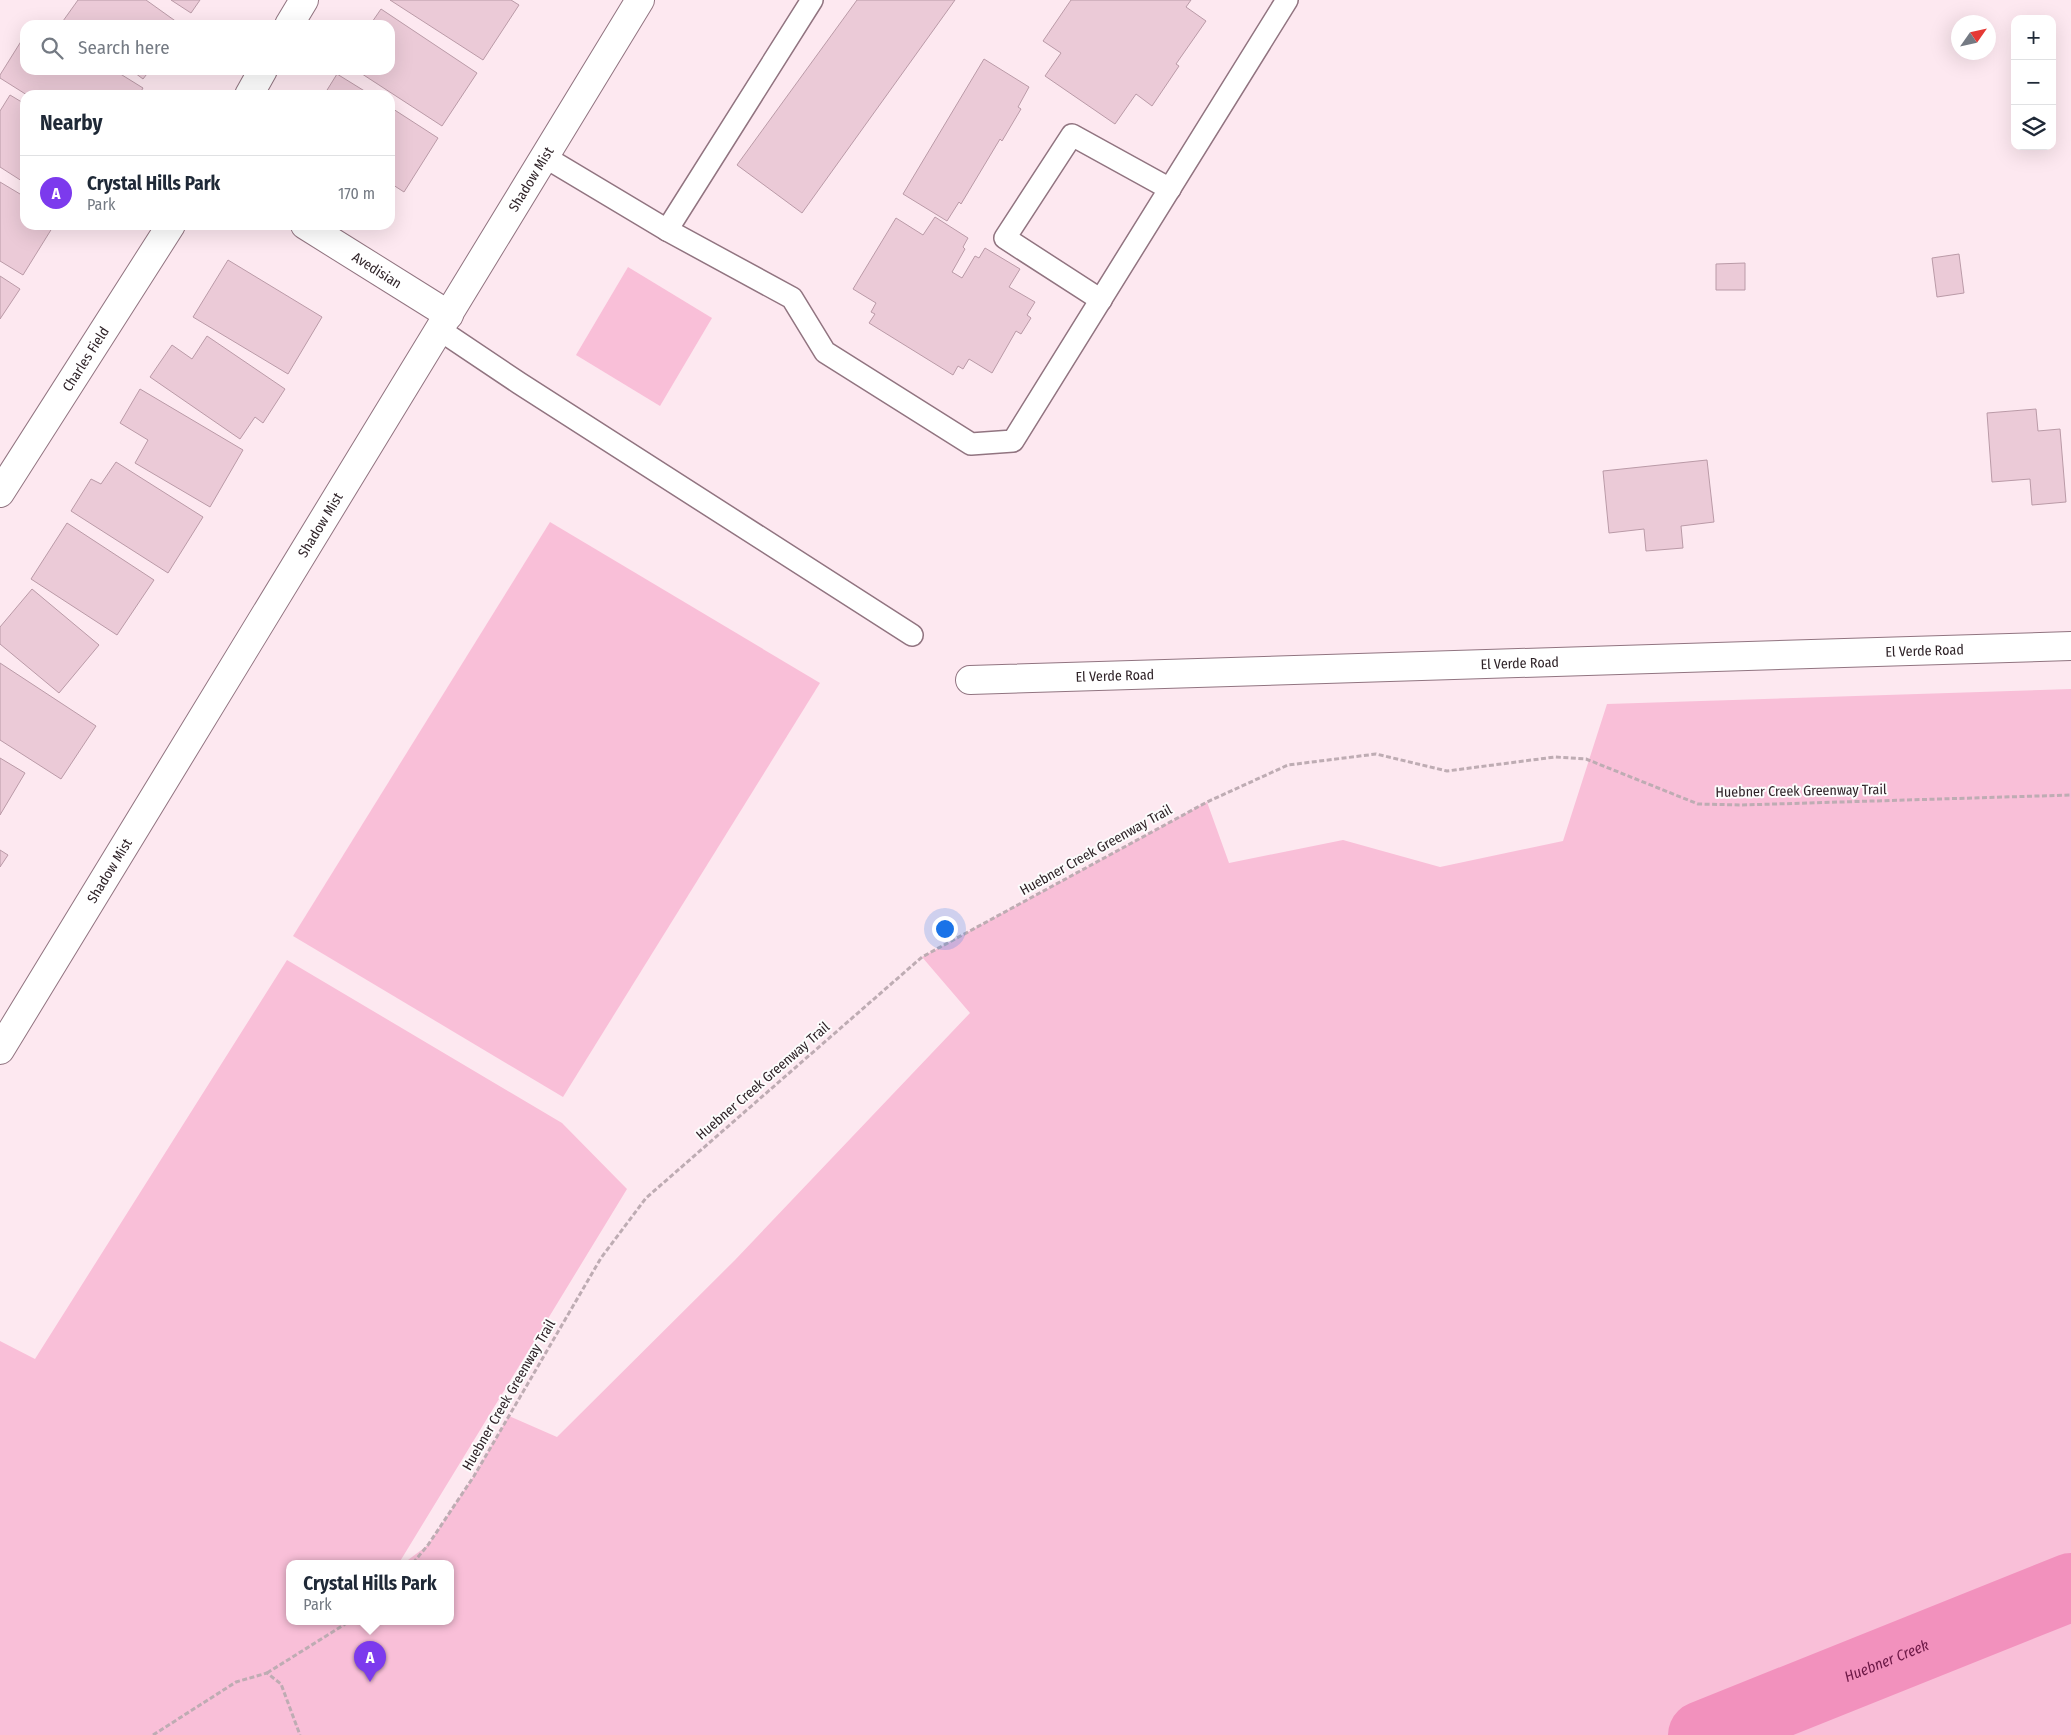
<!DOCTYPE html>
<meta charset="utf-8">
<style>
body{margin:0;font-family:"Fira Sans Condensed",sans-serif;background:#f6f6f7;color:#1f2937}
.controls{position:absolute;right:15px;top:15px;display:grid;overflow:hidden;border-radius:10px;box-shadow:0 5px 20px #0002}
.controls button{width:45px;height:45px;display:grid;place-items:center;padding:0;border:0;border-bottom:1px solid #e0e1e3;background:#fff;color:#1f2937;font:25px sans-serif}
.compass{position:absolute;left:1951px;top:15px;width:45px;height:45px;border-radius:50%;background:#fff;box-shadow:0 5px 20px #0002;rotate:56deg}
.you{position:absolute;left:944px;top:928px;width:18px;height:18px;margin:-12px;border:4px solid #fff;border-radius:50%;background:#1a73e8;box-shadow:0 0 0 8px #1a73e833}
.badge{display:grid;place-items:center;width:32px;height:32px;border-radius:50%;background:#7c3aed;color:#fff;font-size:16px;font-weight:700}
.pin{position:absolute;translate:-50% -41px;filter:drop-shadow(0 1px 2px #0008)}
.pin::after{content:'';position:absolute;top:26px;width:18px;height:15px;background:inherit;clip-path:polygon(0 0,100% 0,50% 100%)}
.popup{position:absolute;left:286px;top:1560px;width:168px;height:65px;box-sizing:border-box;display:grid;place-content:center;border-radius:10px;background:#fff;filter:drop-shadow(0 1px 4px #0005);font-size:16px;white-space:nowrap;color:#747a83}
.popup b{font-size:19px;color:#1f2937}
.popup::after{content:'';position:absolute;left:50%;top:100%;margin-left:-10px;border:10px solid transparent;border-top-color:#fff}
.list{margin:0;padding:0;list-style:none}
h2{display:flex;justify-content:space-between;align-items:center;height:65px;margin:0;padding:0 20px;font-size:21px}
h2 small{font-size:16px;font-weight:400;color:#747a83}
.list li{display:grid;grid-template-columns:32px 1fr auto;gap:15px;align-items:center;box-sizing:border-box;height:75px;padding:0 20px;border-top:1px solid #e0e1e3}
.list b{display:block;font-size:19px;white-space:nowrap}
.list p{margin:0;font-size:16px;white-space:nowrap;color:#747a83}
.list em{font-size:16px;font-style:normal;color:#747a83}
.icon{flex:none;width:28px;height:28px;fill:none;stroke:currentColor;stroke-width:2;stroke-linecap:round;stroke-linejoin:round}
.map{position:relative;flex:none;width:2071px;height:1735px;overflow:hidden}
.search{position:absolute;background:#fff;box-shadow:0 5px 20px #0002;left:20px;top:20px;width:375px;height:55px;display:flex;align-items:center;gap:12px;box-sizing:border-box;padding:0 18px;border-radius:15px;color:#747a83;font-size:19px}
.panel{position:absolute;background:#fff;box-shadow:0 5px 20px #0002;left:20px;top:90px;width:375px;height:140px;border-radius:15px}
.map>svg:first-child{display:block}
</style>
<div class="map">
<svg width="2071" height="1735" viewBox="0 0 2071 1735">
<rect width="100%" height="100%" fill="#fde8f0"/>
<g fill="#f9bfd8">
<path d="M 628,267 L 712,318 L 660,406 L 576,355 Z"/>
<path d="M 550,522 L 820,683 L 563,1097 L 293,936 Z"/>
<path d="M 2071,689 L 2071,1735 L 0,1735 L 0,1341 L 35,1359 L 287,960 L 562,1123 L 627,1189 L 399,1563 L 290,1563 L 290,1621 L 450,1621 L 450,1563 L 404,1563 L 428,1545 L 474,1476 L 509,1416 L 557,1437 L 735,1260 L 970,1013 L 922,957 L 1207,802 L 1229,863 L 1343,840 L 1440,867 L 1563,841 L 1607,704 Z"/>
</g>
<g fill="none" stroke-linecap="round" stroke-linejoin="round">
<path stroke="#f291bd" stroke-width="68" id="s1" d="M 1702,1735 L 2071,1587"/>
</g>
<g fill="#ebcad7" stroke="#ba9aa7">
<path d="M 78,0 L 146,0 L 181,25 L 68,25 L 63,21 Z"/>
<path d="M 171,0 L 200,0 L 191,13 Z"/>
<path d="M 390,0 L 511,0 L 519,5 L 483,60 Z"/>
<path d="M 857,0 L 955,0 L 802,213 L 737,165 Z"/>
<path d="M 1071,0 L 1191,0 L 1186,7 L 1206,21 L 1176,64 L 1179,66 L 1152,106 L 1136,94 L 1115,124 L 1045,76 L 1061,53 L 1043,41 Z"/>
<path d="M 381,9 L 477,73 L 442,126 L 356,70 L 390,70 L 390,25 L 370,25 Z"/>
<path d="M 25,35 L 25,70 L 114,70 L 143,88 L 139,95 L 27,95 L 0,78 L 0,75 Z"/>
<path d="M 984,59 L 1029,87 L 1018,107 L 1021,109 L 1002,141 L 1000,139 L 961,204 L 959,202 L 947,221 L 903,194 Z"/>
<path d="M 131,70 L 150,70 L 143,79 Z"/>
<path d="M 337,74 L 371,95 L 324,95 Z"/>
<path d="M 10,95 L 25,104 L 25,183 L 0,167 L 0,111 Z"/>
<path d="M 390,107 L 438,138 L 404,192 L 390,183 Z"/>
<path d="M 0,182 L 25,197 L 25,225 L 54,225 L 23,275 L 0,261 Z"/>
<path d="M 935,217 L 968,238 L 963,247 L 965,249 L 952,272 L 962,278 L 975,256 L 979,258 L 985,248 L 1020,269 L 1009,287 L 1035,302 L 1027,315 L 1031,318 L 1021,334 L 1016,331 L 992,373 L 969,359 L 963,369 L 958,366 L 953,375 L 869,323 L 875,314 L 871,312 L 876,303 L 853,289 L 896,218 L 923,235 Z"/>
<path d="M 1959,254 L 1964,293 L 1937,297 L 1932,258 Z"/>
<path d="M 228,260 L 322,317 L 288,374 L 193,317 Z"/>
<path d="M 1745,263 L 1745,290 L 1716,290 L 1716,264 Z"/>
<path d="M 0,276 L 20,289 L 0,319 Z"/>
<path d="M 207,336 L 285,389 L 263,423 L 255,417 L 240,439 L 150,377 L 172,345 L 192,359 Z"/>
<path d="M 140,389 L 243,450 L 210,507 L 135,463 L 148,440 L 120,423 Z"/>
<path d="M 2036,409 L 2038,431 L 2060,429 L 2066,502 L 2032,505 L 2030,479 L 1992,482 L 1987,413 Z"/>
<path d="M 1707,460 L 1714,522 L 1681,526 L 1683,548 L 1646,551 L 1644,529 L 1609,533 L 1603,471 Z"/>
<path d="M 116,462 L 203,517 L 168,573 L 71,511 L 91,479 L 101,484 Z"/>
<path d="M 67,523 L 154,580 L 117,635 L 31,579 Z"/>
<path d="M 32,589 L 99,645 L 59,693 L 0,644 L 0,627 Z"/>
<path d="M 0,663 L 96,726 L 61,779 L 0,740 Z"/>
<path d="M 0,758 L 25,773 L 0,815 Z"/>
<path d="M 0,850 L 8,855 L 0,867 Z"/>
</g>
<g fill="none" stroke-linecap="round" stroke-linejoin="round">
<defs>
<g id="service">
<path d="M 545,157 L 667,230 L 792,298 L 825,352 L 971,444 L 1013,441 L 1287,0"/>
<path d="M 667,230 L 812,0"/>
<path d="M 1101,300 L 1005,238 L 1072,135 L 1170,189"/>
<path d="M 440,330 L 519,383 L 912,635"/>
</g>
<g id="minor">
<path d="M 289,25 L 304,0"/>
<path d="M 249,95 L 263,70"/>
<path id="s2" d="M 305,225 L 449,315"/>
<path id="s3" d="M 0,493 L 171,225"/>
<path id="s4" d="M 970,680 L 2071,646"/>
<path id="s5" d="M 0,1050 L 640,0"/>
</g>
</defs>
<use href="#service" stroke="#917480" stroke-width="24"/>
<use href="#minor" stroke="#917480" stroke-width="30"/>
<g stroke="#beacb3" stroke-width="3" stroke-dasharray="5 2.5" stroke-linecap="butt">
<path d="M 413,1563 L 428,1545 L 474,1476 L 601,1258 L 646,1198 L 922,957 L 1207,802 L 1288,765 L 1376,754 L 1447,771 L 1555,757 L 1586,759 L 1698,804 L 1742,805 L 2071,795"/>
<path d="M 267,1673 L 350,1621"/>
<path d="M 153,1735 L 236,1682 L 267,1673 L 281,1684 L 300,1735"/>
</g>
<use href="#service" stroke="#fff" stroke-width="21"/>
<use href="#minor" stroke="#fff" stroke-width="28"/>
</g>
<g text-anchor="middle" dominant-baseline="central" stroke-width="4" stroke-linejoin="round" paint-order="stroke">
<g font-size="14" fill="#2f2328" stroke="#fcfcfc">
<text stroke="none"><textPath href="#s5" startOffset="1020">Shadow Mist</textPath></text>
<text stroke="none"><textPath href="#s2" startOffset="85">Avedisian</textPath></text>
<text stroke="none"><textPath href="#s3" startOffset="159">Charles Field</textPath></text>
<text stroke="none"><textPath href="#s5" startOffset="615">Shadow Mist</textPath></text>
<text stroke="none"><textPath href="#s4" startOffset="955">El Verde Road</textPath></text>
<text stroke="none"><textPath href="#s4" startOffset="550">El Verde Road</textPath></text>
<text stroke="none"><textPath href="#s4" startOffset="145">El Verde Road</textPath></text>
<text transform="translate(1801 791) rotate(-1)">Huebner Creek Greenway Trail</text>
<text transform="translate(1096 850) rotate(-29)">Huebner Creek Greenway Trail</text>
<text stroke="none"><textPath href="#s5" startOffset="210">Shadow Mist</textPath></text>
<text transform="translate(763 1081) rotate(-41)">Huebner Creek Greenway Trail</text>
<text transform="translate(509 1395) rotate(-60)">Huebner Creek Greenway Trail</text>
</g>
<g font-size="15" font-style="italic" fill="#6b1745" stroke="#fcfcfc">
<text stroke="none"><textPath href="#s1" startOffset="199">Huebner Creek</textPath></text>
</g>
</g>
</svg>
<div class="controls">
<button>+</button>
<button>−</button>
<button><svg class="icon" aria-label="layers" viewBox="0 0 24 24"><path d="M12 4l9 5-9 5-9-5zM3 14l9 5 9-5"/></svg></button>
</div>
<svg class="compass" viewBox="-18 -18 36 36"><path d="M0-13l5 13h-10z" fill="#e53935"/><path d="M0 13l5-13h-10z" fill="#747a83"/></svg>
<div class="you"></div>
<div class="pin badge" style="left:370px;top:1682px">A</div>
<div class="popup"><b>Crystal Hills Park</b>Park</div>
<div class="search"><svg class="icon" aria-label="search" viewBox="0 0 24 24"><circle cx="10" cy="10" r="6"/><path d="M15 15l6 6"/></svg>Search here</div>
<section class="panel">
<h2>Nearby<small></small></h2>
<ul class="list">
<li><span class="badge">A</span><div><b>Crystal Hills Park</b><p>Park</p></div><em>170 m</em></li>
</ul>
</section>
</div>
